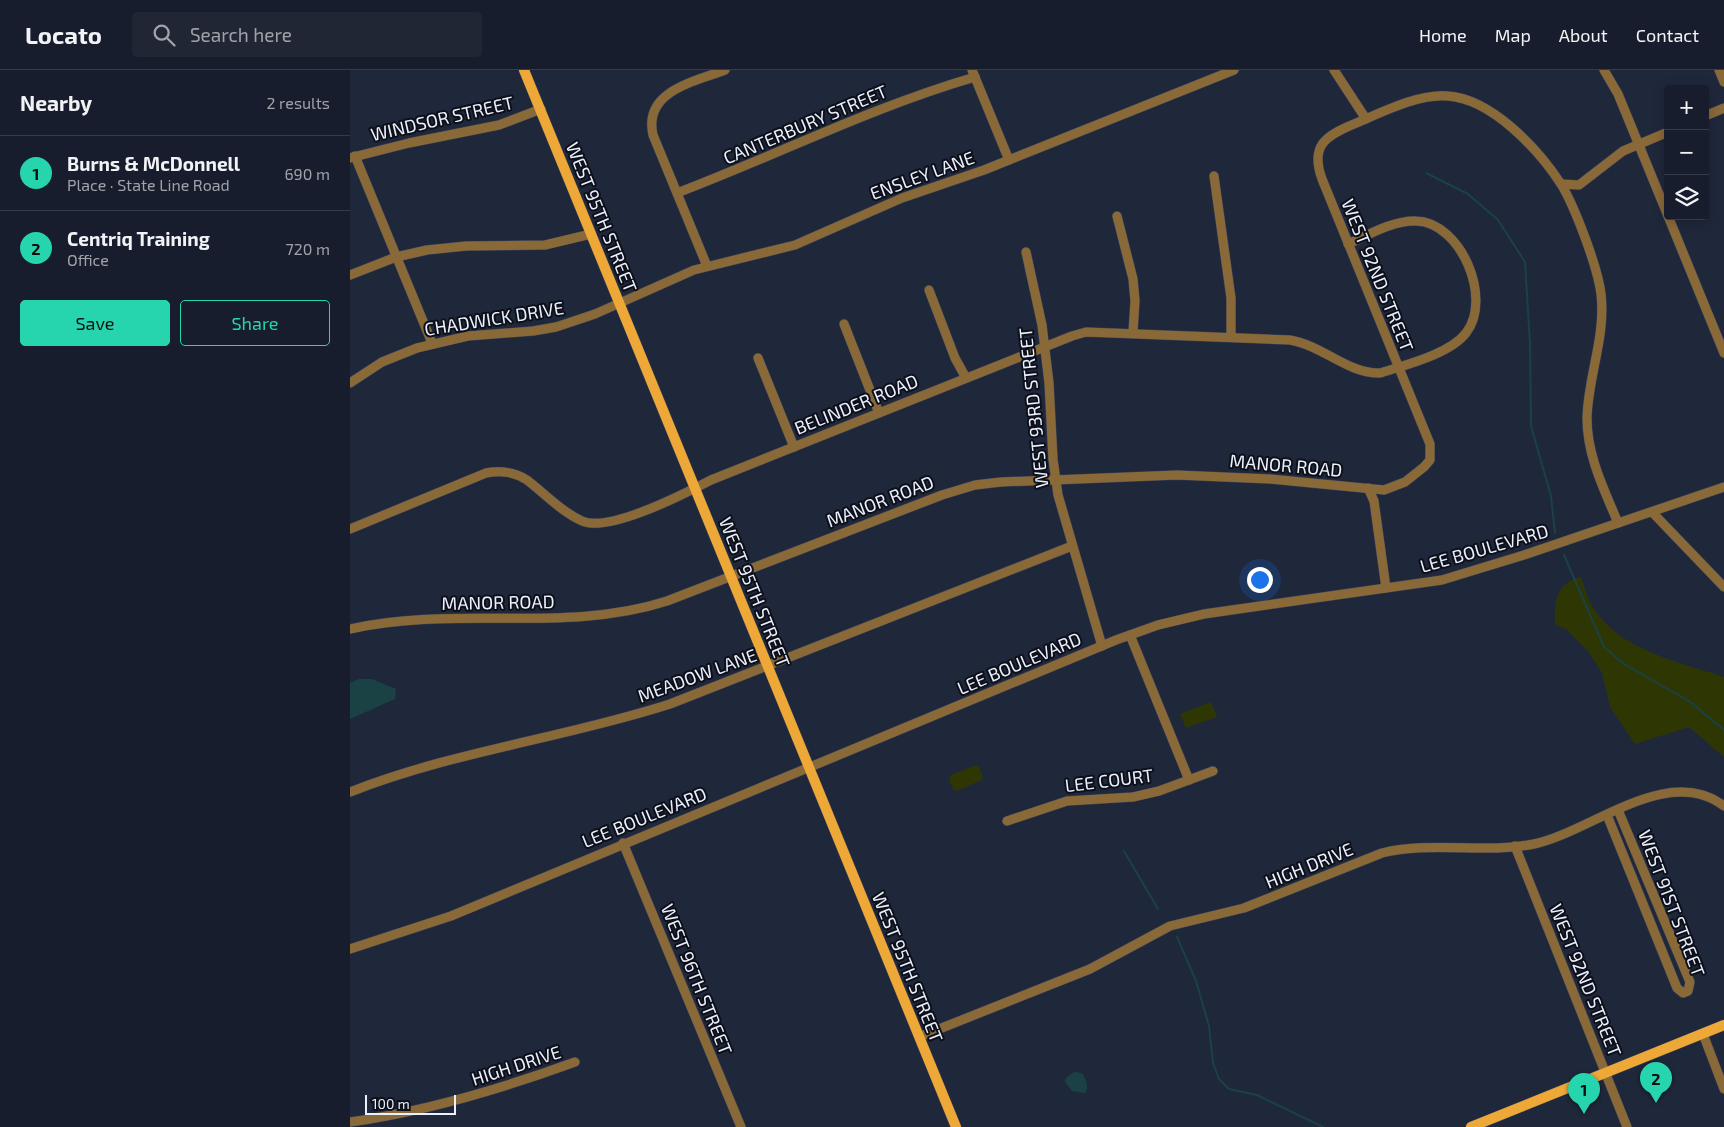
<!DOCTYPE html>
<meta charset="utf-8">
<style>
body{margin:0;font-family:"Exo 2",sans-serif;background:#202634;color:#f1f3f6}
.controls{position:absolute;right:15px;top:15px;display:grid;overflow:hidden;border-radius:5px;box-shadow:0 2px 12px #0003}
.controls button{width:45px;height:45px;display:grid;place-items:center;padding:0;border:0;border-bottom:1px solid #363b48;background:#171d2c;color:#f1f3f6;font:25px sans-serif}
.scale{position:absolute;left:15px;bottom:12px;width:91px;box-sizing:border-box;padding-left:5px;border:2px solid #ebf0ff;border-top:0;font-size:14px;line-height:18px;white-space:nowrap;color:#ebf0ff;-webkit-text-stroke:4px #0d1019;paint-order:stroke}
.you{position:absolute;left:909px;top:509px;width:18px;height:18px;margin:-12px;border:4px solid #fff;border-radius:50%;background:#1a73e8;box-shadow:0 0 0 8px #1a73e833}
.badge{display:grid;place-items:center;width:32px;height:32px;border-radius:50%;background:#26d5ae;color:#111;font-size:16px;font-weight:700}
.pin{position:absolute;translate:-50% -41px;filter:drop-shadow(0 1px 2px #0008)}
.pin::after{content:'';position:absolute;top:26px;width:18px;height:15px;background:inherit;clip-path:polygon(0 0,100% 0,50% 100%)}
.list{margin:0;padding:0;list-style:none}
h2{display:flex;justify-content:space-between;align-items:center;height:65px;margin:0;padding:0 20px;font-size:21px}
h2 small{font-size:16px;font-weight:400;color:#9ea2a9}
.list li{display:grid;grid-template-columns:32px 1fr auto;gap:15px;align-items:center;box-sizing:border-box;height:75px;padding:0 20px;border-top:1px solid #363b48}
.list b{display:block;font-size:19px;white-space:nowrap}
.list p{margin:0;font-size:16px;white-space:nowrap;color:#9ea2a9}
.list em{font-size:16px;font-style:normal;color:#9ea2a9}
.actions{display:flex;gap:10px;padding:15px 20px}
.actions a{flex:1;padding:11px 0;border:1px solid #26d5ae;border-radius:5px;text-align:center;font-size:18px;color:#26d5ae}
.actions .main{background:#26d5ae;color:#111}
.icon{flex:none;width:28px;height:28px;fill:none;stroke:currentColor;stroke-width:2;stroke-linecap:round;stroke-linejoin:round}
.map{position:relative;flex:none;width:1374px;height:1057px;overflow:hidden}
header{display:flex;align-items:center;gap:30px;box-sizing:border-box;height:70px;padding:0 25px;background:#171d2c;border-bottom:1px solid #363b48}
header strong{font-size:24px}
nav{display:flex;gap:28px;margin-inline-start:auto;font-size:18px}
.search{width:350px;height:45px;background:#202634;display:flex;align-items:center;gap:12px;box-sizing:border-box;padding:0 18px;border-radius:5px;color:#9ea2a9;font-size:19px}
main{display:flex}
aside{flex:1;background:#171d2c}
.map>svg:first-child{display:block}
</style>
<header>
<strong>Locato</strong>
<div class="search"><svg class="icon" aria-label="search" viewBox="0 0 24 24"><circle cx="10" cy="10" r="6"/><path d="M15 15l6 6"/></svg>Search here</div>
<nav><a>Home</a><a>Map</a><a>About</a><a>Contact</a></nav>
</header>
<main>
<aside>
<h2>Nearby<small>2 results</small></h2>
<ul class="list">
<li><span class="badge">1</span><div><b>Burns &amp; McDonnell</b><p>Place · State Line Road</p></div><em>690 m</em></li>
<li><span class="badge">2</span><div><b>Centriq Training</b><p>Office</p></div><em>720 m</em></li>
</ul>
<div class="actions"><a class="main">Save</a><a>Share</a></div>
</aside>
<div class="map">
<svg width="1374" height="1057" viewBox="0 0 1374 1057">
<rect width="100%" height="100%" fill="#1f273b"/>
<g fill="#2e3703">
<path d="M 1231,507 C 1234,515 1236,524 1240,532 C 1265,580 1328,591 1374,607 L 1374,687 L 1339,657 L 1285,674 L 1260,637 L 1252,603 L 1238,581 L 1217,560 L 1205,554 C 1204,531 1206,513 1231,507 Z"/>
<path d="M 861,632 L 867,647 L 836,658 L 830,644 Z"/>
<path d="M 626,695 L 629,696 L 633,707 L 632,710 L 607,721 L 603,719 L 599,709 L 601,705 Z"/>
</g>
<g fill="#1a4245">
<path d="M 9,609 L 22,609 L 46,619 L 45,629 L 0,649 L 0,613 Z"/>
<path d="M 724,1002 L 732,1003 C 735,1008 740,1017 735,1023 L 722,1021 L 715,1012 L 716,1008 Z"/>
</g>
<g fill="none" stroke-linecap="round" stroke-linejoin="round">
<g stroke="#1a4245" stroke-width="2">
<path d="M 1076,103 L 1118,124 L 1148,150 L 1175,192 L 1180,274 L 1181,356 L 1201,426 L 1205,463"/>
<path d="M 1214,485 L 1254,577 L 1274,594 L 1339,631 L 1374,660"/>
<path d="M 774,781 L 808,839"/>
<path d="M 827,867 L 846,911 L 859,956 L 863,993 L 869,1009 L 879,1019 L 907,1025 L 973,1057"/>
</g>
<defs>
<g id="minor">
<path d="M 622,0 L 659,90"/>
<path d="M 984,0 L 1016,49"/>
<path d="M 1254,0 L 1268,24 L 1318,146"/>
<path d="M 1369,0 L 1374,12"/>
<path d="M 1355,46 L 1374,38"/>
<path d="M 5,86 L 82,273"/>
<path d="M 0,88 L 59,73 L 149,55 L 191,39"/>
<path d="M 864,106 L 881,228 L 881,267"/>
<path d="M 1211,114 L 1229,115 L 1273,81 L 1318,62"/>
<path d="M 327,123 C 427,85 522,37 625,7"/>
<path d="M 767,146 L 783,209 L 785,231 L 783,262"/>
<path d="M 1318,146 L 1374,283"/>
<path d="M 676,182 L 692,255 L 699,313 L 703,389 L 708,425 L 752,576"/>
<path d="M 357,196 L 303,65 C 293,21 344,12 375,0"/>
<path d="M 0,205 L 46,187 L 77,180 L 116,176 L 195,175 L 241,164"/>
<path d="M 579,220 L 605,288 L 616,308"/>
<path d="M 494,254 L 529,343"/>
<path d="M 408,288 L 444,377"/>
<path d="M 0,313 L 32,292 L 67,278 L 118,266 L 183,261 L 206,257 L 245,244 L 344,200 L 445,175 L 552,128 L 634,100 L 884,0"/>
<path d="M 1018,418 L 1024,431 L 1036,518"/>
<path d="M 1302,442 L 1374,517"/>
<path d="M 0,459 L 136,403 C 152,400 164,402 177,410 C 195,424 212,442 232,451 C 259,463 336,423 361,410 L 722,266 L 736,262 L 940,270 C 974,276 998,304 1030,303 C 1055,295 1100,284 1116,263 C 1143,229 1111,152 1066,151 C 1044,150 1018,165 998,174"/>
<path d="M 0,559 C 104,535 215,564 317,531 L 592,425 L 625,415 L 651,412 L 827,405 L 920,409 L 1034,420 L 1055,412 L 1074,397 L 1080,390 L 1080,374 L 972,109 C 960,76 975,66 1004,54 C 1030,43 1069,23 1098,26 C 1142,29 1188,79 1211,114 C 1225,137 1248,198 1251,224 C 1256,267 1238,306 1237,348 C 1237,386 1254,419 1268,453"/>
<path d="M 780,565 L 839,710"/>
<path d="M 0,722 C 104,681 215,668 320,634 L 722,476"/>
<path d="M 1257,745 L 1327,918 L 1333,923 L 1338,921 L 1340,912 L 1268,740"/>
<path d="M 657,751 L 717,731 L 783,727 L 809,721 L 863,701"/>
<path d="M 273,773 L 391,1057"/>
<path d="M 1165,776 L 1277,1057"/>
<path d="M 0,879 L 101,846 L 766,570 L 808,555 L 854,544 L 1092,510 L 1174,485 L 1374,417"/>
<path d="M 1353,964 L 1374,1019"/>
<path d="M 569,967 L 740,899 L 820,856 L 894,838 L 1032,783 C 1081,771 1134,784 1184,774 C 1241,762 1317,693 1374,736"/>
<path d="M 0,1052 C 78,1041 151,1019 225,992"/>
</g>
<g id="major">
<path d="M 174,0 L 606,1057"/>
<path d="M 1121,1057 L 1374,955"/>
</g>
</defs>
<use href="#minor" stroke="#3c4356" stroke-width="10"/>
<use href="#major" stroke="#3c4356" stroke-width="11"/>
<use href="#minor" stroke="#8a6939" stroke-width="9"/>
<use href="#major" stroke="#eda838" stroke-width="10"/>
</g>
<g text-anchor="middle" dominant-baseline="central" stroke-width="4" stroke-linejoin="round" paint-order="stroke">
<g font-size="18" fill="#ebf0ff" stroke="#0d1019">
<text transform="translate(92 48) rotate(-13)">WINDSOR STREET</text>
<text transform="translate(455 54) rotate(-23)">CANTERBURY STREET</text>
<text transform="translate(572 105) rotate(-20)">ENSLEY LANE</text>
<text transform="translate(252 147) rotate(68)">WEST 95TH STREET</text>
<text transform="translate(1028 205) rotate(68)">WEST 92ND STREET</text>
<text transform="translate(144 248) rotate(-9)">CHADWICK DRIVE</text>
<text transform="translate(506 334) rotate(-22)">BELINDER ROAD</text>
<text transform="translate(683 338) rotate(-96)">WEST 93RD STREET</text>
<text transform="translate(936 395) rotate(5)">MANOR ROAD</text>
<text transform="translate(530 431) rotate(-21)">MANOR ROAD</text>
<text transform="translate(1134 478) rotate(-16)">LEE BOULEVARD</text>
<text transform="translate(405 522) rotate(68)">WEST 95TH STREET</text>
<text transform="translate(148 532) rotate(-1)">MANOR ROAD</text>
<text transform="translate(669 593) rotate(-23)">LEE BOULEVARD</text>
<text transform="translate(347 605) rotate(-20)">MEADOW LANE</text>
<text transform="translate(759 710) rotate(-7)">LEE COURT</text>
<text transform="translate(294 747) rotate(-22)">LEE BOULEVARD</text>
<text transform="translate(959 795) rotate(-22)">HIGH DRIVE</text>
<text transform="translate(1322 833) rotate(69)">WEST 91ST STREET</text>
<text transform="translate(558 897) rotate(68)">WEST 95TH STREET</text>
<text transform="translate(347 909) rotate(68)">WEST 96TH STREET</text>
<text transform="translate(1236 910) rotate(68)">WEST 92ND STREET</text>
<text transform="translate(166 995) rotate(-18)">HIGH DRIVE</text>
</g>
</g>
</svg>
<div class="controls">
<button>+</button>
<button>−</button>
<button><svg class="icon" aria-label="layers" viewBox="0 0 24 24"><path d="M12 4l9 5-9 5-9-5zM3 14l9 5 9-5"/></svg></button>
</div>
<div class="scale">100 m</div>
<div class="you"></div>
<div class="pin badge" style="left:1234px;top:1044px">1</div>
<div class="pin badge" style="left:1306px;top:1033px">2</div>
</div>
</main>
